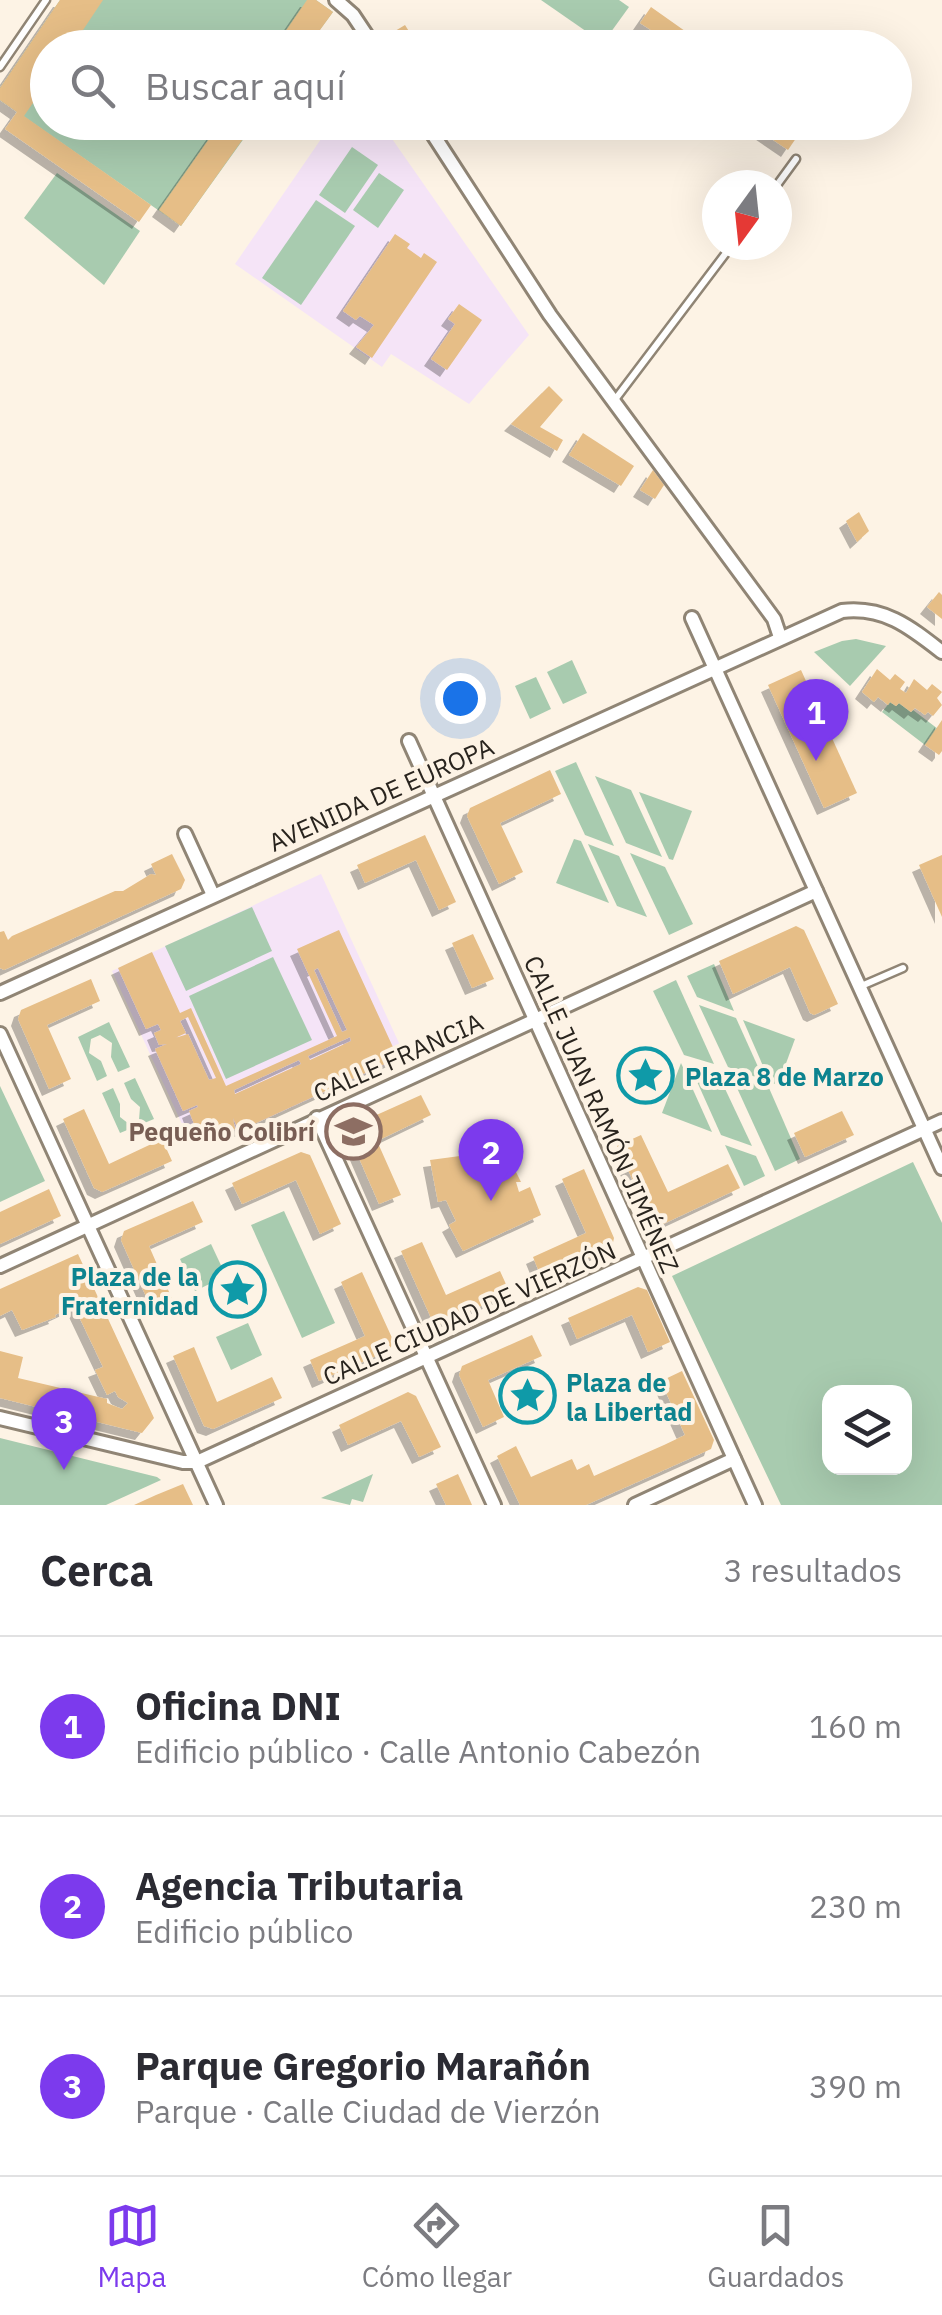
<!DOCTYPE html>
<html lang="es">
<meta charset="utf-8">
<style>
body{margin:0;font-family:"IBM Plex Sans",sans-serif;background:#f7f7f7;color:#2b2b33}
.controls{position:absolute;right:30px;bottom:30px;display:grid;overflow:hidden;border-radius:20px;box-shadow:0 10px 40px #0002}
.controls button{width:90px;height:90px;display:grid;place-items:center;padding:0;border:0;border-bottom:2px solid #e1e1e2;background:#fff;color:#2b2b33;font:50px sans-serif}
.compass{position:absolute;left:702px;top:170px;width:90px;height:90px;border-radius:50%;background:#fff;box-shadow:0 10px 40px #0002;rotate:195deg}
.you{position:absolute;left:460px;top:698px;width:35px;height:35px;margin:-25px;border:8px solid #fff;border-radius:50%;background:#1a73e8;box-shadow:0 0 0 15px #1a73e833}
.badge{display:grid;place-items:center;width:65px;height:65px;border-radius:50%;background:#7c3aed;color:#fff;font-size:32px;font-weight:700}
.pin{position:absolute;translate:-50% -82px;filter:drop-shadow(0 2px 5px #0008)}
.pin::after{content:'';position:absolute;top:52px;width:35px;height:30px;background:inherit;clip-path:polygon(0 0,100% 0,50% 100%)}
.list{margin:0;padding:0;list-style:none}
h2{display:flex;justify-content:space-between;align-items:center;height:130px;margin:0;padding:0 40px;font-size:42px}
h2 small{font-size:32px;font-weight:400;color:#7c7c81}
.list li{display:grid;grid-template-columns:65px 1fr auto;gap:30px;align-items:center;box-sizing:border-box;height:180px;padding:0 40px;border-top:2px solid #e1e1e2}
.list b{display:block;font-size:38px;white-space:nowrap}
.list p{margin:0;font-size:32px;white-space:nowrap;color:#7c7c81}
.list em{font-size:32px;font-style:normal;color:#7c7c81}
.icon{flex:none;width:55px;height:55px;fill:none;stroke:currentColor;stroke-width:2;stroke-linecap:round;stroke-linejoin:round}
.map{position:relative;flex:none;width:942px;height:1505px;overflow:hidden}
.search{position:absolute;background:#fff;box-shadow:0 10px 40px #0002;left:30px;right:30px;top:30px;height:110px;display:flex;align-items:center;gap:25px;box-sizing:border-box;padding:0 35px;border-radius:55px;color:#7c7c81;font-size:38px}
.sheet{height:670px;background:#fff}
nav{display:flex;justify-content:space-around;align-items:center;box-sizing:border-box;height:140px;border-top:2px solid #e1e1e2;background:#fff;font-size:28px;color:#7c7c81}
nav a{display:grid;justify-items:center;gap:5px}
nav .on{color:#7c3aed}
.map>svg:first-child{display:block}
</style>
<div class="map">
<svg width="942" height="1505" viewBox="0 0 942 1505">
<defs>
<filter id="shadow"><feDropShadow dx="-7" dy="7" stdDeviation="0" flood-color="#0004"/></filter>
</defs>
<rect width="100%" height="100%" fill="#fdf3e5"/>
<g fill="#f5e4f7">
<path d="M 332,123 L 381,123 L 529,335 L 469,404 L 391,354 L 382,367 L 235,264 Z"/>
<path d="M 321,874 L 405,1056 L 239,1131 L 237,1128 L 223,1135 L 221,1131 L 215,1134 L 210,1124 L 187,1135 L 112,971 Z"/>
</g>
<g fill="#a8cbaf" fill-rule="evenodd">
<path d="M 60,0 L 316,0 L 333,12 L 307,47 L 48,48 L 48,122 L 255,123 L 181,226 L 0,100 L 0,88 Z"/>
<path d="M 541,0 L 619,0 L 629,7 L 603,43 Z"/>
<path d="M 352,147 L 378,165 L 345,213 L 319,195 Z"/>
<path d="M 57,173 L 140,231 L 104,285 L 24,218 Z"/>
<path d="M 379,173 L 404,190 L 378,228 L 353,210 Z"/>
<path d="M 316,200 L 355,226 L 301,305 L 262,278 Z"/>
<path d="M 856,639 L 886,646 L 850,686 L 814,652 L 842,641 Z"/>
<path d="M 572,660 L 587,693 L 563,704 L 547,672 Z"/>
<path d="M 536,677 L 551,709 L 530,719 L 515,686 Z"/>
<path d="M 890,702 L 896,706 L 899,703 L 911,712 L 913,710 L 938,729 L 925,745 L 882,712 Z"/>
<path d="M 576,762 L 614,846 L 585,835 L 555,771 Z"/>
<path d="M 595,776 L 631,790 L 662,857 L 626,843 Z"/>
<path d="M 639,792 L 692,811 L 673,860 L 669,859 Z"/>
<path d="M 574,839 L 581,841 L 609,903 L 556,883 Z"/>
<path d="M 588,844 L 619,856 L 647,917 L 617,906 Z"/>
<path d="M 630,853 L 665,867 L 693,924 L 669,935 Z"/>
<path d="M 252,907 L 272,951 L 186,991 L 165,946 Z"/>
<path d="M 273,957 L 312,1040 L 226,1079 L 189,996 Z"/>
<path d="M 714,964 L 734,1011 L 697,997 L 687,976 Z"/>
<path d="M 676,980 L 714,1064 L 684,1055 L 653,991 Z"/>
<path d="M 699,1005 L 736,1018 L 764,1080 L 728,1067 Z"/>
<path d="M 743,1020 L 795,1039 L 778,1085 L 770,1082 Z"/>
<path d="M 109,1022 L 130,1067 L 118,1072 L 111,1057 L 112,1043 L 100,1035 L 91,1039 L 89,1053 L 101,1061 L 107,1076 L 97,1081 L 78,1037 Z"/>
<path d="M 681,1063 L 712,1132 L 662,1113 Z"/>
<path d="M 690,1066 L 719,1076 L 752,1146 L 721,1135 Z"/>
<path d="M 732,1077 L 769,1088 L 800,1159 L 775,1171 Z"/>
<path d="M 135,1078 L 154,1119 L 120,1133 L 102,1093 L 113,1088 L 120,1104 L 120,1117 L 129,1124 L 139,1120 L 140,1107 L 131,1099 L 124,1083 Z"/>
<path d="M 0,1086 L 45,1181 L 0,1202 Z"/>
<path d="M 725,1145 L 756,1156 L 765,1176 L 744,1186 Z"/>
<path d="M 913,1162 L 942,1223 L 942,1505 L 781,1505 L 672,1276 ZM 830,1392 L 904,1392 L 904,1468 L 830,1468 Z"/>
<path d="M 284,1211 L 335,1323 L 302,1338 L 251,1225 Z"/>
<path d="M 211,1244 L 226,1276 L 195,1291 L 180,1259 Z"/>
<path d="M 248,1323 L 262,1355 L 231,1370 L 216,1337 Z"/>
<path d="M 0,1438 L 157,1477 L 161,1480 L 106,1505 L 0,1505 Z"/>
<path d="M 373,1474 L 363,1502 L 352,1499 L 350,1505 L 321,1498 Z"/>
</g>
<g fill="#e6be87" fill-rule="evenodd" filter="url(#shadow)">
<path d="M 60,0 L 103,0 L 71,48 L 48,48 L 48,81 L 24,116 L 151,205 L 139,222 L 5,129 L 17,112 L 0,100 L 0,88 Z"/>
<path d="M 307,0 L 316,0 L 333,12 L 307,48 L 274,48 Z"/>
<path d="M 651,7 L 709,48 L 643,48 L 654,32 L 640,23 Z"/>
<path d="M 405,25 L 417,44 L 419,48 L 398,48 L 396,44 L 390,34 Z"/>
<path d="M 221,122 L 255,122 L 181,226 L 159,210 Z"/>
<path d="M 747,122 L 807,122 L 788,150 Z"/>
<path d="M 395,234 L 410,244 L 407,248 L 421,258 L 424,253 L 437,262 L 372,358 L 356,347 L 374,325 L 360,316 L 356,320 L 343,311 Z"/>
<path d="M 459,304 L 482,320 L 447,370 L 431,359 L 455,324 L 448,319 Z"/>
<path d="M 549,386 L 563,400 L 540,427 L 563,440 L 557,451 L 511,424 Z"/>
<path d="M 583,433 L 634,466 L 621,486 L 569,455 Z"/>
<path d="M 653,470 L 664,485 L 655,499 L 640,490 Z"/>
<path d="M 859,512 L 869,531 L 857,542 L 846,521 Z"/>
<path d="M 939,592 L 942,595 L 942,619 L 927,607 Z"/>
<path d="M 877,669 L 890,680 L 895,674 L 905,682 L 900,689 L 906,693 L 914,679 L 927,690 L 932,684 L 942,692 L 937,698 L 942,705 L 933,716 L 928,712 L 925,715 L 915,708 L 911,712 L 899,703 L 896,706 L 890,702 L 888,705 L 878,697 L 874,702 L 862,692 Z"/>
<path d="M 801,670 L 857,793 L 824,808 L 768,685 Z"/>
<path d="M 942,720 L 942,751 L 939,755 L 925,745 Z"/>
<path d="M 550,770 L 561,794 L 500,823 L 523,872 L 499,884 L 467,816 L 470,808 Z"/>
<path d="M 425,835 L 456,902 L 439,910 L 416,860 L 365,883 L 357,865 Z"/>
<path d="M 172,854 L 185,880 L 181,889 L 4,970 L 0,968 L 0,932 L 4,931 L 8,940 L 12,936 L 115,891 L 123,891 L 151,874 L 156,875 L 151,864 Z"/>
<path d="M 942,855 L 942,917 L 919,865 Z"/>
<path d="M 796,926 L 804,930 L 838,1004 L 814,1015 L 810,1013 L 790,967 L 733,994 L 719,961 Z"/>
<path d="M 339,930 L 398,1058 L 239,1131 L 233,1118 L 235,1129 L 223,1135 L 221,1131 L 215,1134 L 211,1124 L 201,1128 L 198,1123 L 194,1124 L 189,1111 L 198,1107 L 197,1105 L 183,1111 L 155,1049 L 167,1044 L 159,1045 L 154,1033 L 161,1030 L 158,1024 L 146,1029 L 118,968 L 152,952 L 180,1013 L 191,1008 L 226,1086 L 337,1036 L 297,949 ZM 318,968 L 347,1030 L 342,1032 L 314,970 ZM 188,1017 L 216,1078 L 209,1080 L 188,1034 L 175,1038 L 186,1033 L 180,1021 ZM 350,1037 L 351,1041 L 310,1060 L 308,1056 ZM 299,1060 L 301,1064 L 235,1094 L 234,1090 Z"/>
<path d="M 473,934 L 494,979 L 472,988 L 452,943 Z"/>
<path d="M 91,979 L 100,1001 L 47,1025 L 71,1079 L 49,1089 L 18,1019 L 21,1010 Z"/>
<path d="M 421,1095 L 431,1115 L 377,1141 L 401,1195 L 379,1204 L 349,1135 L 352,1126 Z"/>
<path d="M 84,1109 L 109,1164 L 162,1139 L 172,1161 L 102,1192 L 94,1188 L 63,1119 Z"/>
<path d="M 842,1111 L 854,1135 L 805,1157 L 794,1133 Z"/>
<path d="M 641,1135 L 668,1192 L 728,1164 L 740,1188 L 661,1225 L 652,1222 L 617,1146 Z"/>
<path d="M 505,1150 L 521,1182 L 516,1182 L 519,1192 L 530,1187 L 541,1215 L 463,1251 L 449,1225 L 456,1221 L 446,1200 L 438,1202 L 430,1160 Z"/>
<path d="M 301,1152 L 310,1155 L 341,1224 L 320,1234 L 296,1180 L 242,1204 L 232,1183 Z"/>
<path d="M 584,1169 L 614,1238 L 612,1247 L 542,1279 L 533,1257 L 586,1233 L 562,1179 Z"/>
<path d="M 49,1189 L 61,1216 L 0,1244 L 0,1212 Z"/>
<path d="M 193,1201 L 203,1222 L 149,1246 L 173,1301 L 152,1310 L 121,1240 L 124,1231 Z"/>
<path d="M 422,1242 L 446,1295 L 500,1271 L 510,1293 L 440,1324 L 432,1320 L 401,1251 Z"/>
<path d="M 78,1254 L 154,1418 L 142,1433 L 0,1398 L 0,1351 L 23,1357 L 18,1378 L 107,1399 L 107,1403 L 122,1409 L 128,1403 L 118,1397 L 115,1391 L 107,1395 L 95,1370 L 103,1367 L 74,1306 L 55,1315 L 56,1317 L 22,1330 L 12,1310 L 0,1316 L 0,1289 Z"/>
<path d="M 362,1272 L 393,1340 L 390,1350 L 319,1381 L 310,1360 L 365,1336 L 341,1282 Z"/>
<path d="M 638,1287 L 647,1290 L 670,1342 L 648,1352 L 632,1315 L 577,1339 L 568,1318 Z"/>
<path d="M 532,1335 L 542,1356 L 488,1380 L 504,1417 L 483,1427 L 459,1375 L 462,1366 Z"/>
<path d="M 194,1347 L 217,1402 L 272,1377 L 282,1398 L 213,1429 L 204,1426 L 173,1356 Z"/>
<path d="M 682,1371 L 714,1440 L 711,1449 L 586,1505 L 520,1505 L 497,1456 L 516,1446 L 531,1477 L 572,1459 L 577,1470 L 589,1464 L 594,1476 L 664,1445 L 685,1435 L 661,1381 Z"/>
<path d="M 408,1392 L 416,1396 L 441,1447 L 419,1457 L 401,1421 L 348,1445 L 339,1425 Z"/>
<path d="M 458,1474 L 468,1496 L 472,1505 L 446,1505 L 436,1484 Z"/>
<path d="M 183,1484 L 193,1505 L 134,1505 L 156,1495 Z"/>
</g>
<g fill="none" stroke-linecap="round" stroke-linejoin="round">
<defs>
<g id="service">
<path d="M 0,67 L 46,0"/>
<path d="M 777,185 L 796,159"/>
<path d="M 614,401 L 732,245"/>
<path d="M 859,987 L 903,968"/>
</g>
<g id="minor">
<path d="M 336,0 L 353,15 L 375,48"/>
<path d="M 425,122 L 550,315 L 774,619 L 780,637"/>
<path d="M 692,618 L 942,1168"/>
<path d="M 409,741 L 755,1505"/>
<path d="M 185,834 L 213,895"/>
<path d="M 0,993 L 842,611 C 884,606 910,627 942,652"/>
<path d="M 0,1034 L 216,1505"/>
<path d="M 317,1118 L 494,1505"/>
<path d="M 0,1266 L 816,891"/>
<path d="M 0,1418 L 183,1462 L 197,1462 L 942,1121"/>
<path d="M 635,1505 L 734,1459"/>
</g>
</defs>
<use href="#service" stroke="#908575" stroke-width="11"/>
<use href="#minor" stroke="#908575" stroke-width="18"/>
<use href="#service" stroke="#fff" stroke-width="6"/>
<use href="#minor" stroke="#fff" stroke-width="12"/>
</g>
<defs>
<symbol id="sight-ring" viewBox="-11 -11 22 22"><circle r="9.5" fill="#fdf3e5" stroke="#0f9aa8" stroke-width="1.5"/><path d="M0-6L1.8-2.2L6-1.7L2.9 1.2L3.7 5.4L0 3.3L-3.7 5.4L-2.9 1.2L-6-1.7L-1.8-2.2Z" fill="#0f9aa8"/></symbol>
<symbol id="school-ring" viewBox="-11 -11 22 22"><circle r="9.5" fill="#fdf3e5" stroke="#8d6e63" stroke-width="1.5"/><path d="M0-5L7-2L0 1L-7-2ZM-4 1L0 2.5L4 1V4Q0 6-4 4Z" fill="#8d6e63"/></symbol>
</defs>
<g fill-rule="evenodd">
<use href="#sight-ring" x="614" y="1044" width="63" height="63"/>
<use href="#school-ring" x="322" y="1100" width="63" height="63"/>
<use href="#sight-ring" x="206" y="1258" width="63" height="63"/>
<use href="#sight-ring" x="496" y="1364" width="63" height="63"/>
</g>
<g text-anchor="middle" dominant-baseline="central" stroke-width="8" stroke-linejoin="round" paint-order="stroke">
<g font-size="25" fill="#29241e" stroke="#fdf3e5">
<text transform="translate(381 794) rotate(-24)">AVENIDA DE EUROPA</text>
<text transform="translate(398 1057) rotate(-24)">CALLE FRANCIA</text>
<text transform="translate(602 1114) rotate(66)">CALLE JUAN RAMÓN JIMÉNEZ</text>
<text transform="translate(469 1313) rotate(-24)">CALLE CIUDAD DE VIERZÓN</text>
</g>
<g font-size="25" font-weight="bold" fill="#0d838f" stroke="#fdf3e5" text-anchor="start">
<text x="685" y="1076">Plaza 8 de Marzo</text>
<text x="199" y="1276" text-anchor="end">Plaza de la<tspan x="199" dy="29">Fraternidad</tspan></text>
<text x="566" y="1382">Plaza de<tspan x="566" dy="29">la Libertad</tspan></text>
</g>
<g font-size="25" font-weight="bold" fill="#785e54" stroke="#fdf3e5" text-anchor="end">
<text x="315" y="1131">Pequeño Colibrí</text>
</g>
</g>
</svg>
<div class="controls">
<button><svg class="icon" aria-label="layers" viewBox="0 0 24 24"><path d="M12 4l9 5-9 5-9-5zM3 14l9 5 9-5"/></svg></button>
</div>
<svg class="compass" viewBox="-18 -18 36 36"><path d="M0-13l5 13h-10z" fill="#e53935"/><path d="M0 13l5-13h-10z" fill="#7c7c81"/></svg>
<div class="you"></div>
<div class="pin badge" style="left:816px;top:761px">1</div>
<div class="pin badge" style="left:491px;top:1201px">2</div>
<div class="pin badge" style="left:64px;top:1470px">3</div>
<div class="search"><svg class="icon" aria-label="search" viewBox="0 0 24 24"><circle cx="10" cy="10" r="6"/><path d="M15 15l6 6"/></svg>Buscar aquí</div>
</div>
<section class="sheet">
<h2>Cerca<small>3 resultados</small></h2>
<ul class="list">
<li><span class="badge">1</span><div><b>Oficina DNI</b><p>Edificio público · Calle Antonio Cabezón</p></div><em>160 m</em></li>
<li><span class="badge">2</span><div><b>Agencia Tributaria</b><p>Edificio público</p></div><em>230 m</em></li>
<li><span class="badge">3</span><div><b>Parque Gregorio Marañón</b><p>Parque · Calle Ciudad de Vierzón</p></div><em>390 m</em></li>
</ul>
</section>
<nav>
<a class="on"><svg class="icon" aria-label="map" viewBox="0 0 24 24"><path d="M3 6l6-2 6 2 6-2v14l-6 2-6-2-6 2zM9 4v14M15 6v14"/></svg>Mapa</a>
<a><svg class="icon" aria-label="directions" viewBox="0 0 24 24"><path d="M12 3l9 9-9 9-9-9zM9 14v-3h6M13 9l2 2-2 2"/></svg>Cómo llegar</a>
<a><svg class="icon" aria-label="saved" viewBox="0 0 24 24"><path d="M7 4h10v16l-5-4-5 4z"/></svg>Guardados</a>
</nav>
